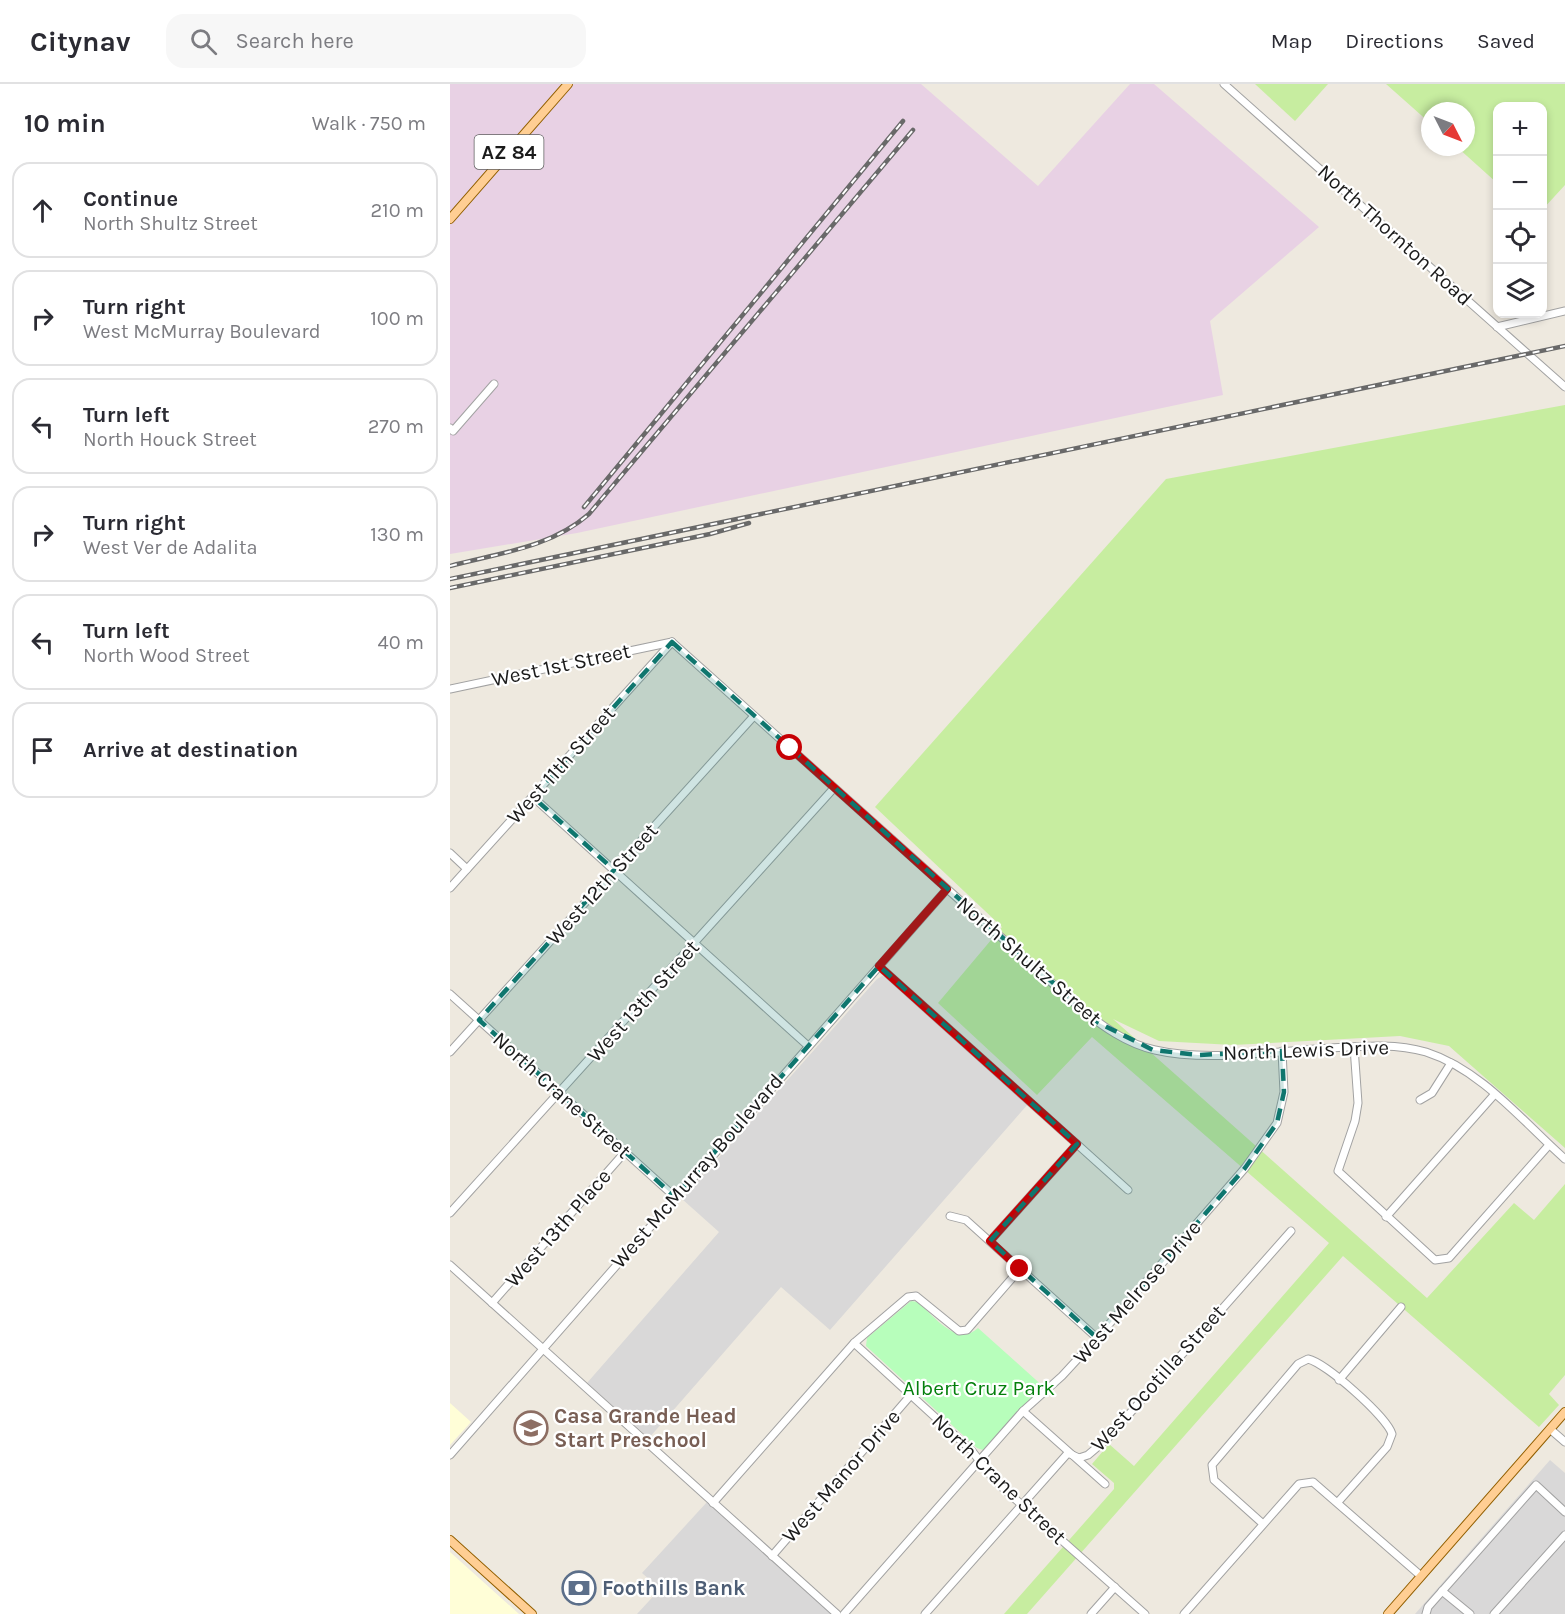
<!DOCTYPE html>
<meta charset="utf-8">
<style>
body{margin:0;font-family:Karla,sans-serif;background:#f7f7f7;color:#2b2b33}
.controls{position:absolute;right:18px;top:18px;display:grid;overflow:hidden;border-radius:12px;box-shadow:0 3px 9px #0003}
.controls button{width:54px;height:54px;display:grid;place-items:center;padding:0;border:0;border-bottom:2px solid #e1e1e2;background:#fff;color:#2b2b33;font:30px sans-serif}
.compass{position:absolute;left:971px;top:18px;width:54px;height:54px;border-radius:50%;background:#fff;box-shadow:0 3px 9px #0003;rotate:132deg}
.stop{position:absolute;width:18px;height:18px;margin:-14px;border:4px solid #c60004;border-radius:50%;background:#fff}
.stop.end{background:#c60004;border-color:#fff;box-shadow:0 2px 6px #0008}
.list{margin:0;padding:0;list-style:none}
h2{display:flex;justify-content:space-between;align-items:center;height:78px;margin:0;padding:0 24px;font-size:26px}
h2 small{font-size:20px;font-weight:400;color:#7c7c81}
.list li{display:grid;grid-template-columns:39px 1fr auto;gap:18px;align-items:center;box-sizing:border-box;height:96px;margin:0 12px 12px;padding:0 12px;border:2px solid #e1e1e2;border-radius:18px}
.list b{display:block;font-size:22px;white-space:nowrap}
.list p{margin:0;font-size:20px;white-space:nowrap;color:#7c7c81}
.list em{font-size:20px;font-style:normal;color:#7c7c81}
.icon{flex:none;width:33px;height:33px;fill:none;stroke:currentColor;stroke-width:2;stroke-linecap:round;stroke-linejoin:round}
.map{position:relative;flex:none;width:1115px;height:1530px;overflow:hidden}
header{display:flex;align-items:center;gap:36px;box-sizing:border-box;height:84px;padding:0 30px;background:#fff;border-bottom:2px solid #e1e1e2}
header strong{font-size:28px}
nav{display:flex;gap:33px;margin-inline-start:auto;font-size:21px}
.search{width:420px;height:54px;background:#f7f7f7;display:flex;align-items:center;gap:15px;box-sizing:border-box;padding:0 21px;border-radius:18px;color:#7c7c81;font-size:22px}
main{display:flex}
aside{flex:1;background:#fff}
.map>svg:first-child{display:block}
</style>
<header>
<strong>Citynav</strong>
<div class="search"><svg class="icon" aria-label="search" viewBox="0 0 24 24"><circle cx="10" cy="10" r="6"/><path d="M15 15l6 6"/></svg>Search here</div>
<nav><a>Map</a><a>Directions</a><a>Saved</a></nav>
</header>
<main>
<aside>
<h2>10 min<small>Walk · 750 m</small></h2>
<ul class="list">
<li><svg class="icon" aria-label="ahead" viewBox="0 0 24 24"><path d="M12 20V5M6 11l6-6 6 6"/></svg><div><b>Continue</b><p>North Shultz Street</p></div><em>210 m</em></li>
<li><svg class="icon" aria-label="right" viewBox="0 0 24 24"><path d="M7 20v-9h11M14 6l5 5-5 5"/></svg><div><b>Turn right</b><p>West McMurray Boulevard</p></div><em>100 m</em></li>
<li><svg class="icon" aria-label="left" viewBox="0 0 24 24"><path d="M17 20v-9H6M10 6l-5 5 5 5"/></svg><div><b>Turn left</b><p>North Houck Street</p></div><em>270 m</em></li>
<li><svg class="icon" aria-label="right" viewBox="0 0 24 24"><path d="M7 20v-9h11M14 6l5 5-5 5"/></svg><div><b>Turn right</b><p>West Ver de Adalita</p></div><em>130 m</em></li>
<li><svg class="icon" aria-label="left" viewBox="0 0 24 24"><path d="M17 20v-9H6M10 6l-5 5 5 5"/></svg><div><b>Turn left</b><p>North Wood Street</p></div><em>40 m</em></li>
<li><svg class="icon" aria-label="arrive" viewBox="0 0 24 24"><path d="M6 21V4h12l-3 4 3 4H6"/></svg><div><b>Arrive at destination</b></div></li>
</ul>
</aside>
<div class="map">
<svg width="1115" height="1530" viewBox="0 0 1115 1530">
<rect width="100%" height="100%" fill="#eee9df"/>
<g fill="#d9d8d8">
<path d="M 432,892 L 437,893 L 578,1020 L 380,1246 L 331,1203 L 199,1354 L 137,1299 L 269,1148 L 232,1115 L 427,895 Z"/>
<path d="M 1100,1376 L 1115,1389 L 1115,1530 L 965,1530 Z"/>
<path d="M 257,1418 L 382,1530 L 187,1530 L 210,1505 L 192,1489 Z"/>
</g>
<path fill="#e8d1e4" d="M 0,0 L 471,0 L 588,102 L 680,0 L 704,0 L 869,143 L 760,237 L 773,311 L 127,449 L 0,470 Z"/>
<g fill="#fffed7">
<path d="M 0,1319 L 21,1338 L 0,1361 Z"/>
<path d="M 0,1468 L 69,1530 L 0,1530 Z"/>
</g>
<g fill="#c7eda0">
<path d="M 805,0 L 878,0 L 845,37 Z"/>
<path d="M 936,0 L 1115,0 L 1115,101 L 1093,125 L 1092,22 L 1048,22 L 1047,99 L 1007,63 L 1016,63 L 1016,27 L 980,27 L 980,39 Z"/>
<path d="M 1115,321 L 1115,1064 L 999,962 L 950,952 L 783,961 L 709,957 L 663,935 L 977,1214 L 1064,1119 L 1084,1136 L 1115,1100 L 1115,1291 L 1099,1310 L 1109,1321 L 1089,1343 L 893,1172 L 577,1530 L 554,1530 L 664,1405 L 664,1399 L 642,1380 L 659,1360 L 684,1382 L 879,1159 L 642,953 L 587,1011 L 488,919 L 552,843 L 425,723 L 716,395 Z"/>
</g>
<path fill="#b7febb" d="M 461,1217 L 468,1218 C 483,1231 507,1264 528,1244 L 595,1304 L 533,1366 L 527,1364 L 416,1262 L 417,1254 Z"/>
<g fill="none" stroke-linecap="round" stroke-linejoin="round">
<defs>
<g id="minor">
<path d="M 774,0 L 1115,303"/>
<path d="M 1047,243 L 1115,227"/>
<path d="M 0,344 L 3,347 L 44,300"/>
<path d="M 222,558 L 630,924 C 652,942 677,960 705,966 C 756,978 828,967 881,964 C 913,962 945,959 976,968 C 1032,986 1073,1038 1115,1075"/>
<path d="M 0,605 L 222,558"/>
<path d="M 83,713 L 357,961"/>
<path d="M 0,769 L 17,785"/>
<path d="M 0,804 L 222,558"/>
<path d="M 429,882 L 678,1106"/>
<path d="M 0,910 L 225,1113"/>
<path d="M 904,963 L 908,1019 L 905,1037 L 888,1087 L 985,1176 L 999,1174 L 1099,1061"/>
<path d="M 0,968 L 304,632"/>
<path d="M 970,1016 L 982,1009 L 1001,979"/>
<path d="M 0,1129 L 384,704"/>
<path d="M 500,1132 L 516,1136 L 647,1254"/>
<path d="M 936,1133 L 1044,1011"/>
<path d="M 540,1157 L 627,1060"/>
<path d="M 0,1181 L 387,1530"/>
<path d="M 42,1219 L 175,1068"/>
<path d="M 404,1259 L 522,1367 L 546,1398 L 695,1530"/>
<path d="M 889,1296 L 951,1223"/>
<path d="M 573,1327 L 655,1400"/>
<path d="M 1100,1345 L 1115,1358"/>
<path d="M 0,1371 L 497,805"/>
<path d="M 263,1419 L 404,1259 L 458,1213 L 466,1212 L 509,1247 L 517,1246 L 570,1185"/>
<path d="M 812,1439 L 764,1396 L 762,1381 L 848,1280 L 858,1275 C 876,1279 937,1333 942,1350 L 937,1363 L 888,1418"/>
<path d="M 322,1472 L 460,1312"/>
<path d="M 992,1507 L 1020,1530"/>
<path d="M 394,1530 L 573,1327 L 612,1292 L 647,1254 L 795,1084 L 827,1039 L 834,1008 L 832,967"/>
<path d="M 475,1530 L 618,1369 L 629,1374 L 638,1371 L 658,1354 L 841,1147"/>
<path d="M 641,1530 L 665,1503"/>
<path d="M 734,1530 L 849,1400 L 863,1398 L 971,1492"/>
<path d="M 976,1530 L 978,1523 L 1086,1401 L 1115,1428"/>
<path d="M 1044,1530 L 1115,1451"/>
</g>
<g id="major">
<path d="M 0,135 L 118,0"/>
<path d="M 0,1456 L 82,1530"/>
<path d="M 938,1530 L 1115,1328"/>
</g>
</defs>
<use href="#minor" stroke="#a2a2a2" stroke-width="9"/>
<use href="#major" stroke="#925f00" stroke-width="10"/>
<use href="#minor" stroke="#fff" stroke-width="7"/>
<use href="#major" stroke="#ffce93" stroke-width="8"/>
<defs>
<g id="rail">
<path d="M 134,423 L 453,37"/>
<path d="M 0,482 C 49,469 100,464 139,430 L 463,46"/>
<path d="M 0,495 L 1115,262"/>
<path d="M 0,504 L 260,450 L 299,439"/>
</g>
</defs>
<use href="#rail" stroke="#696969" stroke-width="4.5"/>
<use href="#rail" stroke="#fff" stroke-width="2" stroke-dasharray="7" stroke-linecap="butt"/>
</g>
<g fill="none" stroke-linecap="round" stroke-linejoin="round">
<path stroke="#c60004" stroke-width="8" d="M 340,664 L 497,805 L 429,882 L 627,1060 L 540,1157 L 570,1185"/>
</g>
<path fill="#0f766e" fill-opacity="0.2" stroke="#0f766e" stroke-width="4.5" stroke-dasharray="12 8" stroke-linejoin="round" d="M 222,558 L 647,938 L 703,966 L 748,971 L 832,967 L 834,1008 L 827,1039 L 795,1084 L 647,1254 L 540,1157 L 627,1060 L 429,882 L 225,1113 L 29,936 L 164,786 L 83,713 Z"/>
<defs>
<symbol id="school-ring" viewBox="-11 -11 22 22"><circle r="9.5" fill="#fff" stroke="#8d6e63" stroke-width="1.5"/><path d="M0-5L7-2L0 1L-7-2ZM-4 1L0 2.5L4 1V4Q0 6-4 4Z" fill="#8d6e63"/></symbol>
<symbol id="bank-ring" viewBox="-11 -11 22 22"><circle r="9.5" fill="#fff" stroke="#5c6f8a" stroke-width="1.5"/><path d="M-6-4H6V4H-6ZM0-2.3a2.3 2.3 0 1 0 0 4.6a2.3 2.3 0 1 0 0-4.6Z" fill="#5c6f8a"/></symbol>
</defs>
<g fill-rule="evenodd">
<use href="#school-ring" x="62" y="1325" width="38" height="38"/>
<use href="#bank-ring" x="110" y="1485" width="38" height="38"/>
</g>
<g text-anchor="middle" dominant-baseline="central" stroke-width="4.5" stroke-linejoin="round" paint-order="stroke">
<rect fill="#fff" stroke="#5f5f5f" stroke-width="1.5" x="24.5" y="51" width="69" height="34" rx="4.5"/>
<g font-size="20" font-weight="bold" fill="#1b1b1b">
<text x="59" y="68">AZ 84</text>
</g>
<g font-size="21" fill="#1b1b1b" stroke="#fff">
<text transform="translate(945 151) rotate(42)">North Thornton Road</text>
<text transform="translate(111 581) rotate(-12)">West 1st Street</text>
<text transform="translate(111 681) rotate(-48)">West 11th Street</text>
<text transform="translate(152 800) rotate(-48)">West 12th Street</text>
<text transform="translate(579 877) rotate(41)">North Shultz Street</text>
<text transform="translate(193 917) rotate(-48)">West 13th Street</text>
<text transform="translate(856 966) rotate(-2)">North Lewis Drive</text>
<text transform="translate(112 1011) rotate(42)">North Crane Street</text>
<text transform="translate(247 1087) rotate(-49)">West McMurray Boulevard</text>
<text transform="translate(108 1144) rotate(-49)">West 13th Place</text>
<text transform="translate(687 1208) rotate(-49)">West Melrose Drive</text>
<text transform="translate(708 1294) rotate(-48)">West Ocotilla Street</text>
<text transform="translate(391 1392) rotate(-49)">West Manor Drive</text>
<text transform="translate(549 1395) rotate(44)">North Crane Street</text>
</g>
<g font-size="21" fill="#037f0b" stroke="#fff">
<text x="529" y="1304">Albert Cruz Park</text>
</g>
<g font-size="21" font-weight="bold" fill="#785e54" stroke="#fff" text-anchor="start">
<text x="104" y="1332">Casa Grande Head<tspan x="104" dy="24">Start Preschool</tspan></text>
</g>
<g font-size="21" font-weight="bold" fill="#4e5e75" stroke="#fff" text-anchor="start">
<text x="152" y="1504">Foothills Bank</text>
</g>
</g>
</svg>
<div class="controls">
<button>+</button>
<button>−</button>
<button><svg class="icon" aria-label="locate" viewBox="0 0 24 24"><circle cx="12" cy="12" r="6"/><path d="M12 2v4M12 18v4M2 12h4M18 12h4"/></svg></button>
<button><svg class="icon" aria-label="layers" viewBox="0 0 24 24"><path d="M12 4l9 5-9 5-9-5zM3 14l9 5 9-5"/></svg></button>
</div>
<svg class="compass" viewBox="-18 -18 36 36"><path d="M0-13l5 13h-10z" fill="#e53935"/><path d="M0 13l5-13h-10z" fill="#7c7c81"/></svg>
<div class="stop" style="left:340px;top:664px"></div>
<div class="stop end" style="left:570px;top:1185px"></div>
</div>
</main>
